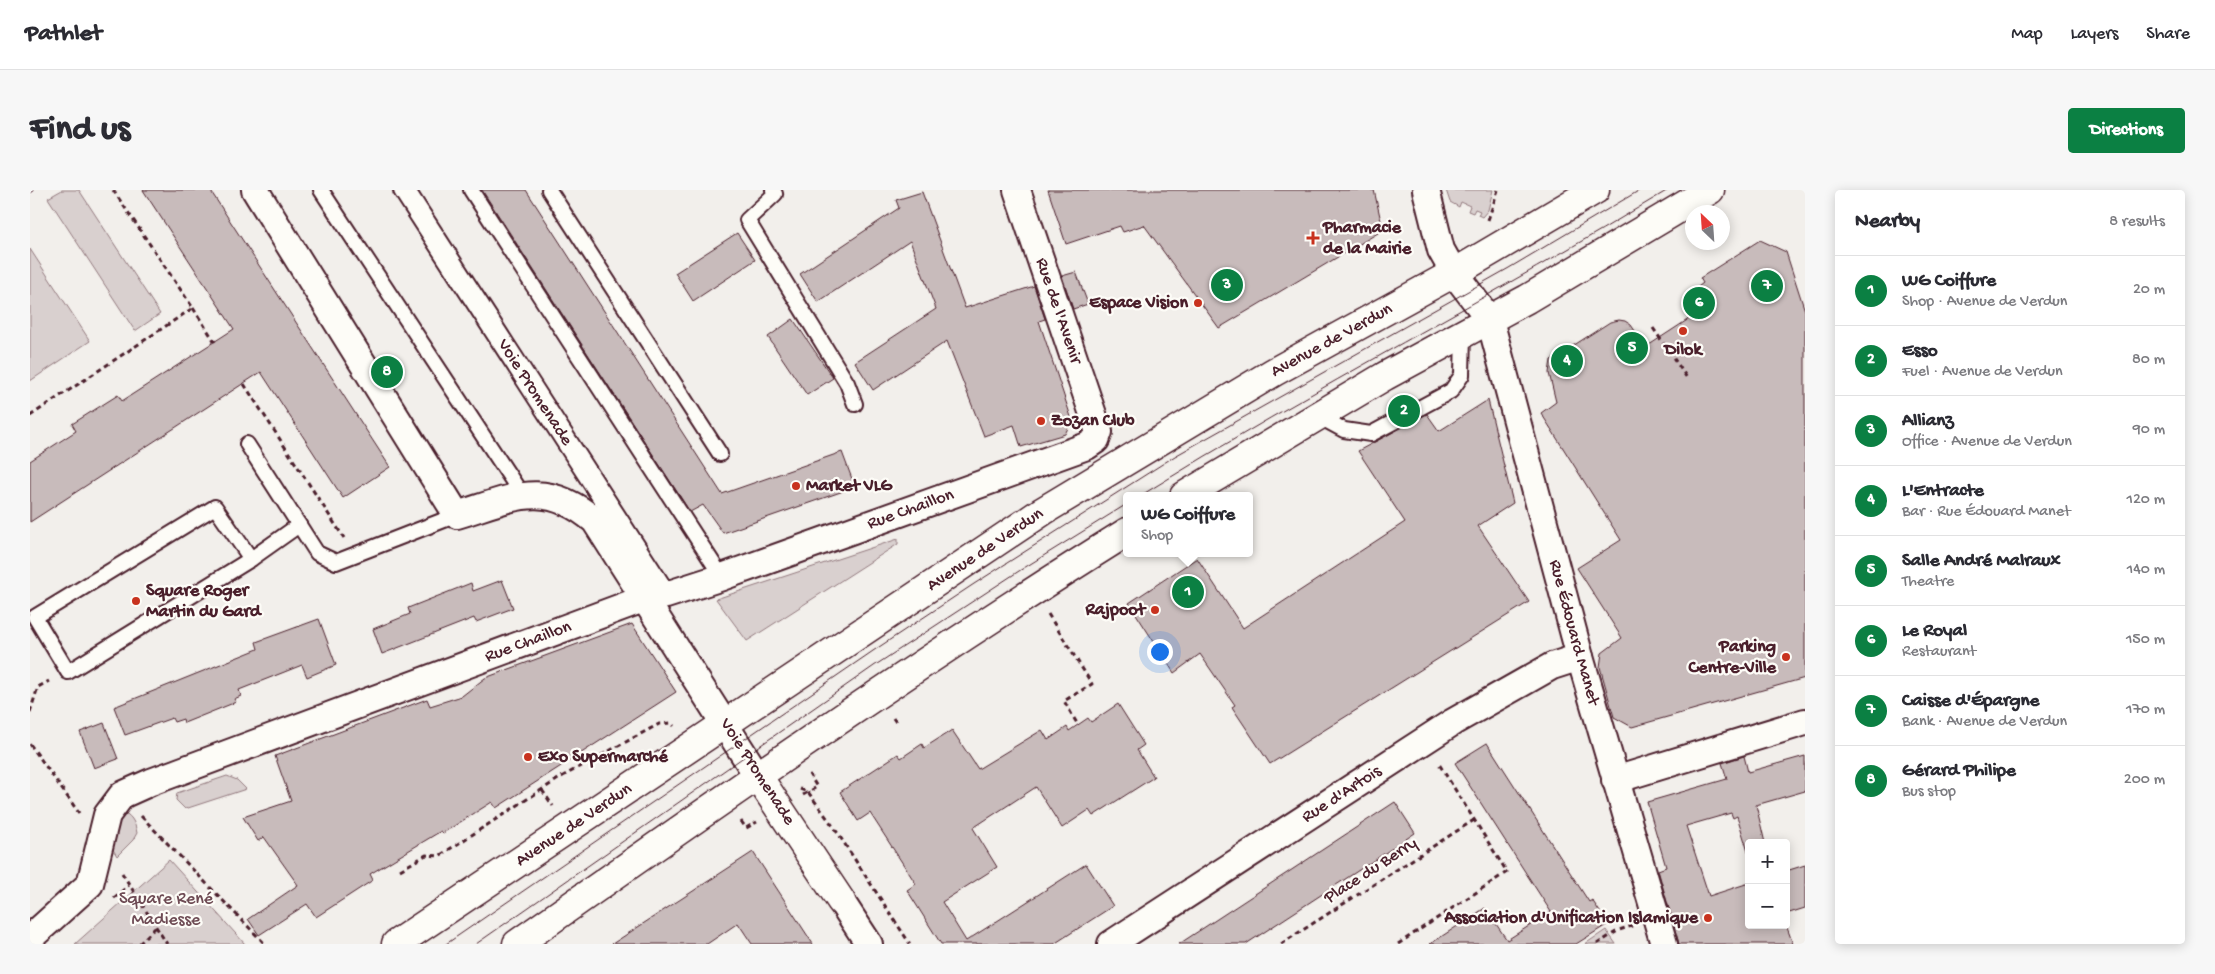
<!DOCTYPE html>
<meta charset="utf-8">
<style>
body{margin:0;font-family:"Gochi Hand",sans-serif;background:#f7f7f7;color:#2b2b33}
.controls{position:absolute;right:15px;bottom:15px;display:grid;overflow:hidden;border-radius:5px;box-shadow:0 2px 12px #0003}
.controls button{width:45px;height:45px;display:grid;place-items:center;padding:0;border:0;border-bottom:1px solid #e1e1e2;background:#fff;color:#2b2b33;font:25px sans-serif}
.compass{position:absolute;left:1655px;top:15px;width:45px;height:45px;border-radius:50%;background:#fff;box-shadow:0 2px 12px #0003;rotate:335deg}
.you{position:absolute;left:1129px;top:461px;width:18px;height:18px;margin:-12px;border:4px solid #fff;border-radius:50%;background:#1a73e8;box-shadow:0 0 0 8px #1a73e833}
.badge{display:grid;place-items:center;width:32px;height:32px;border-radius:50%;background:#0b8043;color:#fff;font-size:16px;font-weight:700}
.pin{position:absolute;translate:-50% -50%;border:2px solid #fff;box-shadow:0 1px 5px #0006}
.popup{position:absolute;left:1093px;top:302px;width:130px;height:65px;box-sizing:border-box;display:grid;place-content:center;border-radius:5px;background:#fff;filter:drop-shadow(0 1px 4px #0005);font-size:16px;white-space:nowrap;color:#7c7c81}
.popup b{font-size:19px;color:#2b2b33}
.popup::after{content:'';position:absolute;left:50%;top:100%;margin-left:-10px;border:10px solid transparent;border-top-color:#fff}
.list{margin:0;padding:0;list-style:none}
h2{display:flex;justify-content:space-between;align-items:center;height:65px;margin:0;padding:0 20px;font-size:21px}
h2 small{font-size:16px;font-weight:400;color:#7c7c81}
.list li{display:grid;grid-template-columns:32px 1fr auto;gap:15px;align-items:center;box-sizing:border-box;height:70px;padding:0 20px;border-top:1px solid #e1e1e2}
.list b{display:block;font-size:19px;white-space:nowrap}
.list p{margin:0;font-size:16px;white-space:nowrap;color:#7c7c81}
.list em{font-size:16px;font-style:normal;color:#7c7c81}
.map{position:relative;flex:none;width:1775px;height:754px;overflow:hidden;border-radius:5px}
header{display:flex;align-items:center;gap:30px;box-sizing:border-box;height:70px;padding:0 25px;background:#fff;border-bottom:1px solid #e1e1e2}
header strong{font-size:24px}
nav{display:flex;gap:28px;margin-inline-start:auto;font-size:18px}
.intro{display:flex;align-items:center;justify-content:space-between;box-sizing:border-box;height:120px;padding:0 30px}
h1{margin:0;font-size:35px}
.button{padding:12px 22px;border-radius:5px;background:#0b8043;color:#fff;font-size:18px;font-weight:700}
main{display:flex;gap:30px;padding:0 30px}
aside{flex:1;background:#fff;border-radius:5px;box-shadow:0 2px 12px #0003}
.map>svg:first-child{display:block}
</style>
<header>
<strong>Pathlet</strong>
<nav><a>Map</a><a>Layers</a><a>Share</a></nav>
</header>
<div class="intro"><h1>Find us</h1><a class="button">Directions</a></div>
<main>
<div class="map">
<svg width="1775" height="754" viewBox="0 0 1775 754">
<rect width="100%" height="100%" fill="#f2efeb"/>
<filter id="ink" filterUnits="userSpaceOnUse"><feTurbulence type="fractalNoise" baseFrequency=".02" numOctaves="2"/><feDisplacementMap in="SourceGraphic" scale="10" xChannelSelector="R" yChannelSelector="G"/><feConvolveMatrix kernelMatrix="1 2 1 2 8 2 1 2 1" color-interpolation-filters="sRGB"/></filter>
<g filter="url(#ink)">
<g fill="#d9d0cf" stroke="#92787d">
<path d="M 32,0 L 49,0 L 130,124 L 105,141 L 18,8 Z"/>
<path d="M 1416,0 L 1463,0 L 1458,20 L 1452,27 L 1448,25 L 1450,21 L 1445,19 L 1443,23 L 1438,21 L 1440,16 L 1431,12 L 1429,17 L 1420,12 Z"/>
<path d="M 0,59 L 60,151 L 0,191 Z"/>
<path d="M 868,349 L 868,354 L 717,451 L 686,409 Z"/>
<path d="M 197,586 L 207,590 L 216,599 L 155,619 L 146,610 L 147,603 Z"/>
<path d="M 90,621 C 101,624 105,632 107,643 L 103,650 L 87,666 L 77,650 Z"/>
<path d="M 139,670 L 215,754 L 45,754 Z"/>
<path d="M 1576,740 L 1586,754 L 1555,754 Z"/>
</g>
<g fill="#c8bbbb" stroke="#4a1f2b">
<path d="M 113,0 L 180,0 L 360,277 L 313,308 L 231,182 L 0,332 L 0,271 L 46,241 L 42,234 L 88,205 L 92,211 L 204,139 Z"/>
<path d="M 452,0 L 496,0 L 692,304 L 812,262 L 825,297 L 693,343 L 673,315 L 660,322 Z"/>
<path d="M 1018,0 L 1344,0 L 1353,40 L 1189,138 L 1114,35 L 1093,42 L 1090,36 L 1036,54 Z"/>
<path d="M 892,2 L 935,118 L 1004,96 L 1015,129 L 1009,131 L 1042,230 L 1035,244 L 991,257 L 984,235 L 954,246 L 917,151 L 843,200 L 825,172 L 906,119 L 880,51 L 788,112 L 770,84 L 869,18 L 866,10 Z"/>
<path d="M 707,43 L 725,70 L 663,111 L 645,83 Z"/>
<path d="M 1730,50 L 1756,62 L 1775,121 L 1775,488 L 1602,537 L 1584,527 L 1570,477 L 1572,463 L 1592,448 L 1547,378 L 1591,350 L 1511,223 L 1526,212 L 1519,183 L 1521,170 L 1580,132 L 1589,130 L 1595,131 L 1601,135 L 1616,157 L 1665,125 L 1657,113 L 1659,104 L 1673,93 L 1670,88 Z"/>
<path d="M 1046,82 L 1058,114 L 1043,119 L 1032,86 Z"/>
<path d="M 763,129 L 803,188 L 777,205 L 738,147 Z"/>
<path d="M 1458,210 L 1483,313 L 1448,336 L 1499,412 L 1240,574 L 1202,517 L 1205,515 L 1170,464 L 1144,483 L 1099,413 L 1167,368 L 1213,438 L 1375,332 L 1328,261 L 1397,224 L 1409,241 Z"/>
<path d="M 472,390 L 483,418 L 446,432 L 444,428 L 352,464 L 343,439 L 380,424 L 378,418 L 441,393 L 443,401 Z"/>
<path d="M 289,429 L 306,475 L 277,487 L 272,475 L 209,500 L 211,506 L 204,509 L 206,512 L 154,533 L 153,529 L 144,532 L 142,528 L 95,545 L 84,517 L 228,459 L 226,452 Z"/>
<path d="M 602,434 L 646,502 L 466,618 L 462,612 L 413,643 L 411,641 L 340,684 L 343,690 L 286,727 L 277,714 L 229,745 L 218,729 L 268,695 L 234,647 L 228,651 L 213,627 L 261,611 L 245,566 L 397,509 L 400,516 L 432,506 L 455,488 Z"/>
<path d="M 1088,514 L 1114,555 L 1107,560 L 1124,587 L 1063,626 L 1059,620 L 1032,638 L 1006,597 L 943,638 L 967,677 L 912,712 L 936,751 L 1056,674 L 1083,716 L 1024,754 L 911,754 L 877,700 L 886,694 L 840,623 L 828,631 L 810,602 L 868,564 L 871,568 L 892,554 L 894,558 L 922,540 L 948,579 L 1012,540 L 1018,550 L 1037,537 L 1039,541 L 1058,528 L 1061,532 Z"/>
<path d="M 74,533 L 88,569 L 64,578 L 50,542 Z"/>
<path d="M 1457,553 L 1559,712 L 1562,710 L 1578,734 L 1546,754 L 1400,754 L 1455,718 L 1477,750 L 1521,722 L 1425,573 Z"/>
<path d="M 1714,566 L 1718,582 L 1775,566 L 1775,601 L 1726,615 L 1735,653 L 1719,653 L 1719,665 L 1707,626 L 1703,628 L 1701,623 L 1656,636 L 1679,706 L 1719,693 L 1719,735 L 1756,735 L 1763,754 L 1649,754 L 1628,680 L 1636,677 L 1617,612 L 1697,589 L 1692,573 Z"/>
<path d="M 1365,612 L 1385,643 L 1349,667 L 1216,754 L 1149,754 Z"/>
<path d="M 723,662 L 783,754 L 722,754 L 708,733 L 677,754 L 582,754 Z"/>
<path d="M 1775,675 L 1775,718 L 1756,724 L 1756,681 Z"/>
</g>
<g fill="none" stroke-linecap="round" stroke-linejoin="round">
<defs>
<g id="service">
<path d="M 291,0 L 492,305"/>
<path d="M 441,0 L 692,387"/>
<path d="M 519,0 L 690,264"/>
<path d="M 743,0 L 745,4 L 717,30 L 817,193 L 825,214"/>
<path d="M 1288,226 L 1314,240 L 1341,244 L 1421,201 L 1432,185 L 1433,144"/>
<path d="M 217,254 L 287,363 L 306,372 L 427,325"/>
<path d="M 185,317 L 221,369 L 38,482 L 5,427 Z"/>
<path d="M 221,369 L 269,335"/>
</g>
<g id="pedestrian">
<path id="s1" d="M 374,0 L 636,405"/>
</g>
<g id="minor">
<path d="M 225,0 L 427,325 C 482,308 515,288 565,331 L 727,585"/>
<path id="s2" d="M 1396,0 L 1411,60 L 1424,83 L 1460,130 L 1550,467 L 1634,754"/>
<path d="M 1585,590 L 1775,532"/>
<path d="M 811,711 L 839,754"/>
<path id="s3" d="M 0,748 L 60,694 L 77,625 L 92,605 L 121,592 L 605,412 L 636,405 L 692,387 L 1057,256 L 1066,250 L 1069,242 L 987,0"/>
<path id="s4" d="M 1081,754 L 1423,532 L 1522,476 L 1550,467"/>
</g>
<g id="secondary">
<path d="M 1154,306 L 1355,186 L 1497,109 L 1680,0"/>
<path d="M 727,585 L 811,711"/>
<path id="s5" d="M 366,754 L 1013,321 L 1244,182 L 1424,83 L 1565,0"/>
<path d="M 487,754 C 688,612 889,472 1097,342"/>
</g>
</defs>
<use href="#service" stroke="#4a1f2b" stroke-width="18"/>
<use href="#pedestrian" stroke="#4a1f2b" stroke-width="24"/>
<use href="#minor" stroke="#4a1f2b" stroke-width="30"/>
<use href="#secondary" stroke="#4a1f2b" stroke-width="31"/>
<g stroke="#4a1f2b" stroke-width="3" stroke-dasharray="5 4" stroke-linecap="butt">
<path d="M 0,2 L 3,0"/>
<path d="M 1458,30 L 1468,0"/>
<path d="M 163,118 L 185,152"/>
<path d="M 1623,138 L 1657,188"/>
<path d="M 214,194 L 314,348"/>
<path d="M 0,226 L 163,118 L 83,0"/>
<path d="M 1018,424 L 1062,494 L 1034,511 L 1048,535"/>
<path d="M 0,522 L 8,497 L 19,491"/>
<path d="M 863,528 L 868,535"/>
<path d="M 0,554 L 49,623"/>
<path d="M 770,599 L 778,602 L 803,636 L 880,754"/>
<path d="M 512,600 L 523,616"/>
<path d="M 773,605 L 787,597 L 779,584"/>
<path d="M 111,626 L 235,754"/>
<path d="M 711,631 L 716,638 L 727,632"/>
<path d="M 370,680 L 396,665 L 409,666 L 533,586 L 629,534 L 641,533 L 644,536"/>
<path d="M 92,683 L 137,754"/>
<path d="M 84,708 L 99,695"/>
<path d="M 109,754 L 126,737"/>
<path d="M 1251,754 L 1444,630"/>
<path d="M 1368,754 L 1477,682 L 1409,574"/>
<path d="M 1567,754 L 1589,740 L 1602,736"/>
</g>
<use href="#service" stroke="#fdfcf7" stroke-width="14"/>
<use href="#pedestrian" stroke="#fdfcf7" stroke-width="20"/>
<use href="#minor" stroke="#fdfcf7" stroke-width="26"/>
<use href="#secondary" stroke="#fdfcf7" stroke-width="28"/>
<g stroke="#4a1f2b" stroke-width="1">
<path d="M 1110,306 C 1283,198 1464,106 1638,0"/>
<path d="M 416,754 L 843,461 L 944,394 L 1145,266 L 1479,78 L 1610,0"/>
<path d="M 446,754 L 844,476 L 989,381 L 1097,314"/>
</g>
</g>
</g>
<g fill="#c8321e" stroke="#fdfcf7" stroke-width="2">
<path d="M1280.5 40.5h5v5h5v5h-5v5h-5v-5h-5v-5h5z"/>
<circle cx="1168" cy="113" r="5"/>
<circle cx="1653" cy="141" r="5"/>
<circle cx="1011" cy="231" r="5"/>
<circle cx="766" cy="296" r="5"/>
<circle cx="106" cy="411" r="5"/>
<circle cx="1125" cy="420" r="5"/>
<circle cx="1756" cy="467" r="5"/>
<circle cx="498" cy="567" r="5"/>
<circle cx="1678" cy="728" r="5"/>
</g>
<g text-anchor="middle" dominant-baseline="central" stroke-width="4.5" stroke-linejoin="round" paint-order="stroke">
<g font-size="18" font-weight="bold" fill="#4a1f2b" stroke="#fdfcf7" text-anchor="start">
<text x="1293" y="38">Pharmacie<tspan x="1293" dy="21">de la Mairie</tspan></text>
<text x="1158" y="113" text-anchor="end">Espace Vision</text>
<text x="1653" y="160" text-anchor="middle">Dilok</text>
<text x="1021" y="231">Zozan Club</text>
<text x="776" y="296">Market VLG</text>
<text x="116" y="401">Square Roger<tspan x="116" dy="21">Martin du Gard</tspan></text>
<text x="1115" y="420" text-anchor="end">Rajpoot</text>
<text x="1746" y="457" text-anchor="end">Parking<tspan x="1746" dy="21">Centre-Ville</tspan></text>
<text x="508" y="567">Exo Supermarché</text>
<text x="1668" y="728" text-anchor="end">Association d'Unification Islamique</text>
</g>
<g font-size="18" fill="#4a1f2b" stroke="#fdfcf7">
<text transform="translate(1028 121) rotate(71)">Rue de l'Avenir</text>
<text stroke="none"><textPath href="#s5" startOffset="1114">Avenue de Verdun</textPath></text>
<text stroke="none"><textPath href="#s1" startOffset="241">Voie Promenade</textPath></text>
<text stroke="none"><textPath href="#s3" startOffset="1016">Rue Chaillon</textPath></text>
<text stroke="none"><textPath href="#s5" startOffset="709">Avenue de Verdun</textPath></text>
<text stroke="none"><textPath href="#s2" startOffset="471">Rue Édouard Manet</textPath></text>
<text stroke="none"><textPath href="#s3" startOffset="611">Rue Chaillon</textPath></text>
<text transform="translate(727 582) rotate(57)">Voie Promenade</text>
<text stroke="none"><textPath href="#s4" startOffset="275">Rue d'Artois</textPath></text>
<text stroke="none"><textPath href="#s5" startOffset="214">Avenue de Verdun</textPath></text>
<text transform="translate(1341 681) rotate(-33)">Place du Berry</text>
</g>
<g font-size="18" fill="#6e4b54" stroke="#fdfcf7">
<text x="136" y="709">Square René<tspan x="136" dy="21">Madiesse</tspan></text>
</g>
</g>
</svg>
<div class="controls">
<button>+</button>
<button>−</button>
</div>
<svg class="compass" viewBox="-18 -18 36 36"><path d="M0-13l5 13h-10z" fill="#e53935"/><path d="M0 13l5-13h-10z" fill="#7c7c81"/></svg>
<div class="you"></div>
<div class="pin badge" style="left:1158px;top:402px">1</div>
<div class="popup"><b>WG Coiffure</b>Shop</div>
<div class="pin badge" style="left:1374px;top:221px">2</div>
<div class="pin badge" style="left:1197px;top:95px">3</div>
<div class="pin badge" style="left:1537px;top:171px">4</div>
<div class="pin badge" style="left:1602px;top:158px">5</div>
<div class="pin badge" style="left:1669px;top:113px">6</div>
<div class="pin badge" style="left:1737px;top:96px">7</div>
<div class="pin badge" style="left:357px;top:182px">8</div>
</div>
<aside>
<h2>Nearby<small>8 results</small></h2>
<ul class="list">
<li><span class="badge">1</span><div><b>WG Coiffure</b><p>Shop · Avenue de Verdun</p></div><em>20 m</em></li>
<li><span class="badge">2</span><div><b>Esso</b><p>Fuel · Avenue de Verdun</p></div><em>80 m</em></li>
<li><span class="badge">3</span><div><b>Allianz</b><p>Office · Avenue de Verdun</p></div><em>90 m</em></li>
<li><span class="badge">4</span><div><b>L'Entracte</b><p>Bar · Rue Édouard Manet</p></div><em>120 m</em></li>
<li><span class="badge">5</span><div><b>Salle André Malraux</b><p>Theatre</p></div><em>140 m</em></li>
<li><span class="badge">6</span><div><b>Le Royal</b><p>Restaurant</p></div><em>150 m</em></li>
<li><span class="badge">7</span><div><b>Caisse d'Épargne</b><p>Bank · Avenue de Verdun</p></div><em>170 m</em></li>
<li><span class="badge">8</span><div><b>Gérard Philipe</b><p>Bus stop</p></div><em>200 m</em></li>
</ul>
</aside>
</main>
